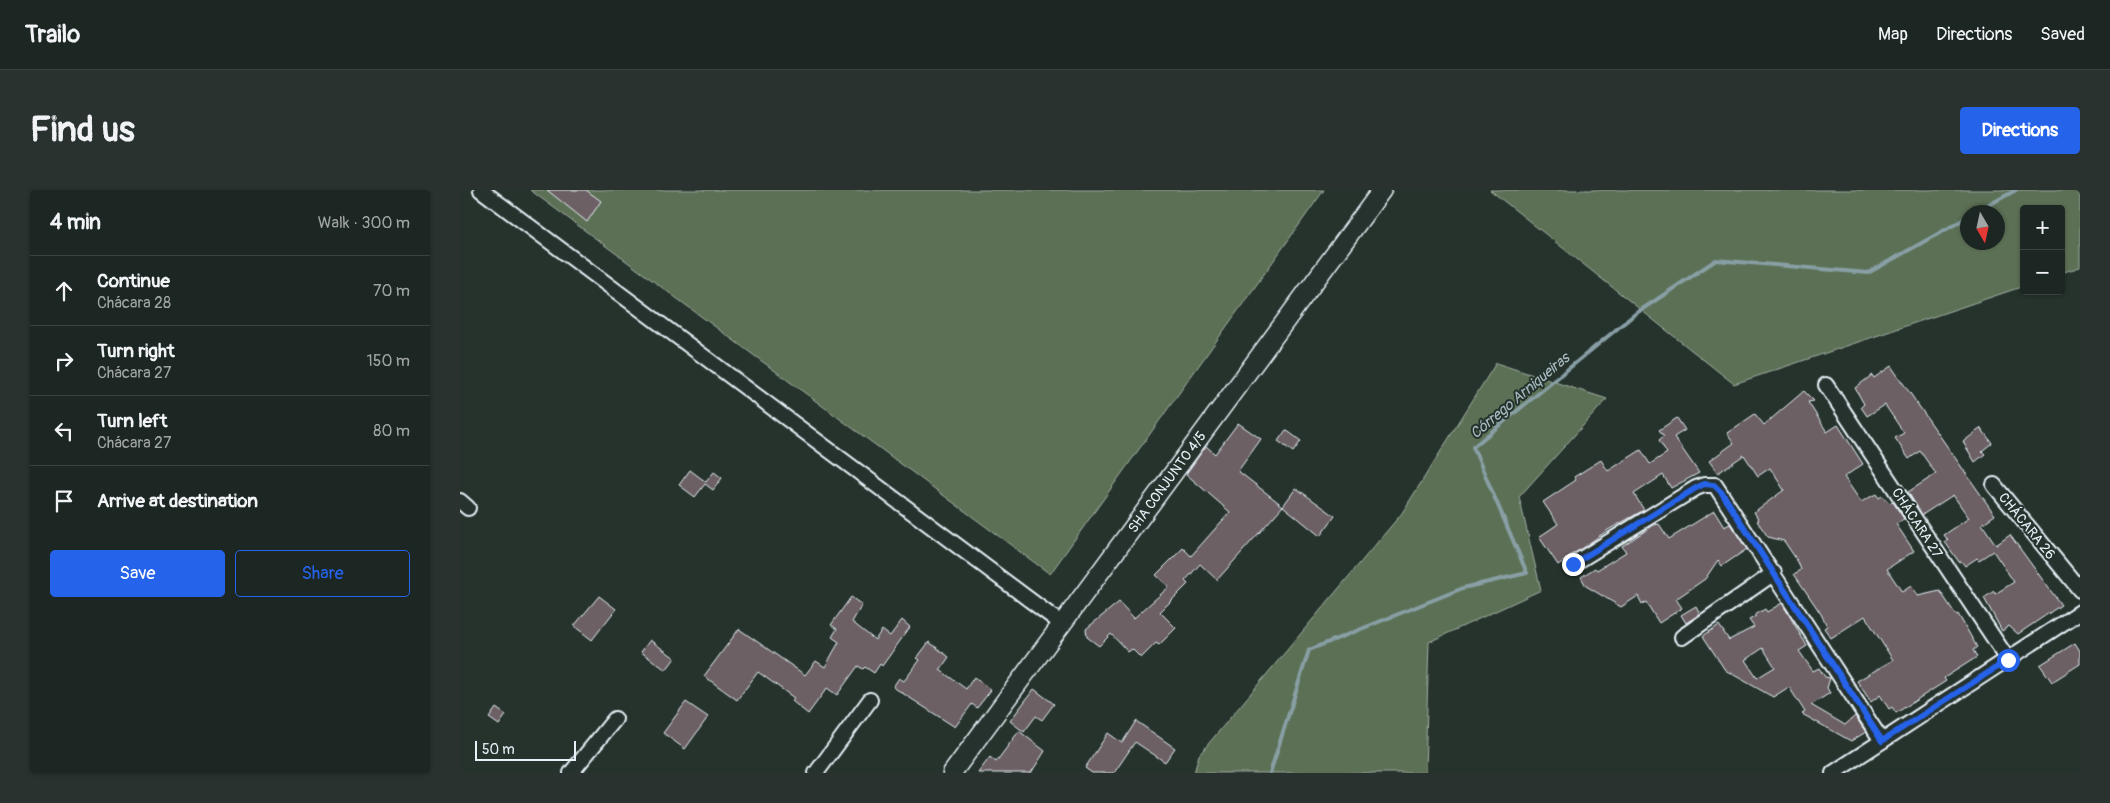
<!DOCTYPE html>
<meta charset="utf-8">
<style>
body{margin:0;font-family:Pangolin,sans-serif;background:#29322f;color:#f1f3f6}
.controls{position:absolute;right:15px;top:15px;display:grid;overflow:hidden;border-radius:5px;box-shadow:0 1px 4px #0004}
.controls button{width:45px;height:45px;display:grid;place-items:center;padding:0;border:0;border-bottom:1px solid #3a4340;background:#1c2622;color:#f1f3f6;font:25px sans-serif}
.compass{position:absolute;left:1500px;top:15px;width:45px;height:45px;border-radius:50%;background:#1c2622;box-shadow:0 1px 4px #0004;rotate:171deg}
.scale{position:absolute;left:15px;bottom:12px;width:101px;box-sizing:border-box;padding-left:5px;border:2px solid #e8f1f8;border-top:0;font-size:14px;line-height:18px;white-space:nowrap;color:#e8f1f8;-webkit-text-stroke:4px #26332d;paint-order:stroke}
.stop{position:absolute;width:15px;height:15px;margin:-11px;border:4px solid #2563eb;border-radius:50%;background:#fff}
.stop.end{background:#2563eb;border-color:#fff;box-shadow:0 1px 5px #0008}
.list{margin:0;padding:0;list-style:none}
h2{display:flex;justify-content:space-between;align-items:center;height:65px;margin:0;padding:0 20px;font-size:21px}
h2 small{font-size:16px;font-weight:400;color:#a0a5a5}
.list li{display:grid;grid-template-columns:32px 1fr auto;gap:15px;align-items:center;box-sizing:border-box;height:70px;padding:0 20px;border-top:1px solid #3a4340}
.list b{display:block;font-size:19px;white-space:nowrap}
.list p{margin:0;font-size:16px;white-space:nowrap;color:#a0a5a5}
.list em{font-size:16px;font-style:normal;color:#a0a5a5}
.actions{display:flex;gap:10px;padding:15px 20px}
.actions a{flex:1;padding:11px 0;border:1px solid #2563eb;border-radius:5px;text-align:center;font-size:18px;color:#2563eb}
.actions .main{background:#2563eb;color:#fff}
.icon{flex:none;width:28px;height:28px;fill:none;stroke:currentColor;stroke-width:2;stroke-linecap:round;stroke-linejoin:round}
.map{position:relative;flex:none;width:1620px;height:583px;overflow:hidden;border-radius:5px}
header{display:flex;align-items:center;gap:30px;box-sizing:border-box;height:70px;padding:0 25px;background:#1c2622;border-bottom:1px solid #3a4340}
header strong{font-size:24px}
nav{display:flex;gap:28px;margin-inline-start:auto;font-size:18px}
.intro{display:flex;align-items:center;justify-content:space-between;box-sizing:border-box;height:120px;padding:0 30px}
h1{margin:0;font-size:35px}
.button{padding:12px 22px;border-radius:5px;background:#2563eb;color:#fff;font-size:18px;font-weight:700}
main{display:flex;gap:30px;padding:0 30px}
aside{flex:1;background:#1c2622;border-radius:5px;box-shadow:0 1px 4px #0004}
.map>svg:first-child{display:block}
</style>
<header>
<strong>Trailo</strong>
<nav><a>Map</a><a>Directions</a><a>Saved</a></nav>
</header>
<div class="intro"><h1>Find us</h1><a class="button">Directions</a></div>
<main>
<aside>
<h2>4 min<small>Walk · 300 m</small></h2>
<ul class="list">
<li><svg class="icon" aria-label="ahead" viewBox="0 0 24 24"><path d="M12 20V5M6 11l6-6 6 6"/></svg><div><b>Continue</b><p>Chácara 28</p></div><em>70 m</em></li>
<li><svg class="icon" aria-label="right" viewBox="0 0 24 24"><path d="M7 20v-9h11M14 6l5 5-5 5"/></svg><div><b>Turn right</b><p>Chácara 27</p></div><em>150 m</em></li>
<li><svg class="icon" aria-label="left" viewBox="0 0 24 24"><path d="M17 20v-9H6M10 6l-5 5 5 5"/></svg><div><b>Turn left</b><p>Chácara 27</p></div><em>80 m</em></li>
<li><svg class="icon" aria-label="arrive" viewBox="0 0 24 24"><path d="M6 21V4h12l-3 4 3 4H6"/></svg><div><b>Arrive at destination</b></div></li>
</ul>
<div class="actions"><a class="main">Save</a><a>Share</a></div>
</aside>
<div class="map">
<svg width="1620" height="583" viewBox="0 0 1620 583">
<rect width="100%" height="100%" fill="#26332d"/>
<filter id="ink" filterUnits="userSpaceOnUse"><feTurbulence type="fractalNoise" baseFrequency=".02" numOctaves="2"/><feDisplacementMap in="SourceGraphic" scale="10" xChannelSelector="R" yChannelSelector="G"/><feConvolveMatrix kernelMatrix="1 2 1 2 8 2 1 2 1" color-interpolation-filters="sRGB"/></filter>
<g filter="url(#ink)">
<g fill="#5b7054" stroke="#a2b0a6" fill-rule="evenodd">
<path d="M 70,0 L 864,0 L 590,384 Z"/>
<path d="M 1030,0 L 1620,0 L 1620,77 L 1601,83 L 1601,19 L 1564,19 L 1564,96 L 1274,194 ZM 1508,22 L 1538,22 L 1538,52 L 1508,52 Z"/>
<path d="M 1036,173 L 1147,209 L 1059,307 L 1081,400 L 969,452 L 965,583 L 734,583 L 739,565 L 942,323 Z"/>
</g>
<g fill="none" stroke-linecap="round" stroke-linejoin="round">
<g stroke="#889fa5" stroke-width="4">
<path d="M 1516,22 L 1556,0"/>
<path d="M 810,583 L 849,460 L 1003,398 L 1067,383 L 1013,257 L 1175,124 L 1256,70 L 1408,83 L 1508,27"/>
</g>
</g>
<g fill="#6c6165" stroke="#e8f1f8" fill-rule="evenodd">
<path d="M 87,0 L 126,0 L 141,11 L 127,32 Z"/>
<path d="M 1431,176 L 1535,325 L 1522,334 L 1536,355 L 1550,345 L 1601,415 L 1558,444 L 1549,436 L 1542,441 L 1524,408 L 1534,401 L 1535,404 L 1554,392 L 1533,361 L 1519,370 L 1517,368 L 1505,376 L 1501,371 L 1499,372 L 1485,352 L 1488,350 L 1484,345 L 1509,328 L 1493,305 L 1462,325 L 1448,302 L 1476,284 L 1460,261 L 1449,269 L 1435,248 L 1444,243 L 1425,215 L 1407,226 L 1401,217 L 1404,214 L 1395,198 L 1412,185 L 1414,188 Z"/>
<path d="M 1344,201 L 1354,211 L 1348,212 L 1367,242 L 1378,235 L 1403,274 L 1384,287 L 1401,312 L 1416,304 L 1419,308 L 1422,306 L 1430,313 L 1433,312 L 1444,329 L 1436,334 L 1454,361 L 1427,379 L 1442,402 L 1451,396 L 1458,406 L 1480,401 L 1496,425 L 1498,424 L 1517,457 L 1513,460 L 1517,467 L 1484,488 L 1486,491 L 1436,523 L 1432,517 L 1429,519 L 1420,505 L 1411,512 L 1397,491 L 1433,470 L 1405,426 L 1371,448 L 1364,438 L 1367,436 L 1361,424 L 1334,384 L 1341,380 L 1338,372 L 1324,351 L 1308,347 L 1297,331 L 1299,330 L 1294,322 L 1324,300 L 1310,278 L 1298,286 L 1284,265 L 1258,283 L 1249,271 L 1274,253 L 1267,243 L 1295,224 L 1304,235 Z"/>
<path d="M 1217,228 L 1225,240 L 1214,247 L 1239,283 L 1211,298 L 1203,285 L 1174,304 L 1184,320 L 1148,340 L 1098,375 L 1079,347 L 1098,334 L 1083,312 L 1116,290 L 1114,287 L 1141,270 L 1148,281 L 1181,260 L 1190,274 L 1207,263 L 1199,250 L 1204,246 L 1199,240 Z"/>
<path d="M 778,233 L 801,249 L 778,281 L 823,316 L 836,298 L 875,326 L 860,346 L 823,316 L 757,390 L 740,374 L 725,391 L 728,394 L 700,422 L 716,438 L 699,455 L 696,453 L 681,468 L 672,459 L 668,462 L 651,444 L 639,456 L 627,447 L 626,439 L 659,412 L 674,428 L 709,397 L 696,385 L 723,358 L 731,366 L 770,322 L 726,284 L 746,256 L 755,264 Z"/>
<path d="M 1521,238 L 1532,253 L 1522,261 L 1525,264 L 1515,272 L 1503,252 Z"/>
<path d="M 826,240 L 841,251 L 833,262 L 818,251 Z"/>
<path d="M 230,280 L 246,292 L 254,282 L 262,288 L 253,300 L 245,294 L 235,307 L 219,295 Z"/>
<path d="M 1254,321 L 1264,337 L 1270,334 L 1287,359 L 1262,376 L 1258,370 L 1245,389 L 1216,409 L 1222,418 L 1199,433 L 1186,412 L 1182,414 L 1178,406 L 1161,417 L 1126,396 L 1121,387 L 1135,378 L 1137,380 L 1166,362 L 1162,356 L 1194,335 L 1199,334 L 1209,349 Z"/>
<path d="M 139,406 L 156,419 L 132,450 L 114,436 Z"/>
<path d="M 391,407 L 402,415 L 392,432 L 415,450 L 422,440 L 430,446 L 442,430 L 450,437 L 422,476 L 420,474 L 414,483 L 405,477 L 403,479 L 398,476 L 377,505 L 367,498 L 348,524 L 332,511 L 334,508 L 298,482 L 277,510 L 244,486 L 279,439 L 345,485 L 356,471 L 365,477 L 379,452 L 372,447 L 377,439 L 371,435 Z"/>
<path d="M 1322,413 L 1347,456 L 1339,461 L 1353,481 L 1359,478 L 1365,487 L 1370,488 L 1367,498 L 1370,503 L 1351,515 L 1385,535 L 1395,526 L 1406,542 L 1391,551 L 1342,524 L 1345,522 L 1329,497 L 1313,507 L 1265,480 L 1243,446 L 1259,435 L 1269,450 L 1294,437 L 1289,430 L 1296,426 L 1295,425 L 1305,419 L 1307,422 ZM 1303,458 L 1315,477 L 1297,488 L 1285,470 Z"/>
<path d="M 1236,416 L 1240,424 L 1226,433 L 1221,425 Z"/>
<path d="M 190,450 L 215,468 L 206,480 L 181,462 Z"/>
<path d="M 469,452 L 489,467 L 480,480 L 506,499 L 514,487 L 531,500 L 517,518 L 512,514 L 495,537 L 433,497 L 439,488 L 444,491 L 460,470 L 457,468 Z"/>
<path d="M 1615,453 L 1620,461 L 1620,474 L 1592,492 L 1580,475 Z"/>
<path d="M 574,499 L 594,514 L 582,530 L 576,526 L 564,542 L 550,531 Z"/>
<path d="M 226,512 L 248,527 L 225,559 L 203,543 Z"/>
<path d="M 36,518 L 46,525 L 39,535 L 29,528 Z"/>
<path d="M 676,531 L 715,558 L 705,572 L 675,552 L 654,583 L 632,583 L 625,578 L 648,543 L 662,553 Z"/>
<path d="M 559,541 L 585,561 L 571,583 L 518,583 L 530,567 L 536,572 Z"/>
</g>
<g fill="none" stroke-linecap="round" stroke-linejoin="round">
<defs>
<g id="minor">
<path d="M 21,0 L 602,434"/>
<path d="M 1366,195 L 1549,471"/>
<path d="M 1534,295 L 1620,400"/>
<path d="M 0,311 L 8,318"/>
<path d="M 1113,374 L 1236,298 L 1244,295 L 1255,295 L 1422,551"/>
<path d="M 1222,447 L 1314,383"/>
<path d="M 111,583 L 155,529"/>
<path d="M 356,583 L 410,510"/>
<path d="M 1373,583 L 1620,422"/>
</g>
<path id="tertiary" d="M 492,583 L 922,0"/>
</defs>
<use href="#minor" stroke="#e8f1f8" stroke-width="18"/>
<use href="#tertiary" stroke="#e8f1f8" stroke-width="21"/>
<use href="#minor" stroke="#26332d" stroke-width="14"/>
<use href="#tertiary" stroke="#26332d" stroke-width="18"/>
</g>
</g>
<g fill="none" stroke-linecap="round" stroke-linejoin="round" filter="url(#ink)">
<path stroke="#2563eb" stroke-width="6" d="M 1113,374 L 1236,298 L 1244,294 L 1254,295 L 1262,303 L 1422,551 L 1548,470"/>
</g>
<g text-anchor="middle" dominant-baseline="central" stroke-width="4" stroke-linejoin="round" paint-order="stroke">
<g font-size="14" fill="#e8f1f8" stroke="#26332d">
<text transform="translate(707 292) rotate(-54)">SHA CONJUNTO 4/5</text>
<text transform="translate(1457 333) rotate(57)">CHÁCARA 27</text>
<text transform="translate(1567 336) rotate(51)">CHÁCARA 26</text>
</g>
<g font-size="15" font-style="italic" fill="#a8bac1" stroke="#26332d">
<text transform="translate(1060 206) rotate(-40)">Córrego Arniqueiras</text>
</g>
</g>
</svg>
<div class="controls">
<button>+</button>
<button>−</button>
</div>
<svg class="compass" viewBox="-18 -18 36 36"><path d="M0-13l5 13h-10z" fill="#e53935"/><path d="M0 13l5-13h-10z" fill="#a0a5a5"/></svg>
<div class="scale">50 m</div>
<div class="stop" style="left:1548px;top:470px"></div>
<div class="stop end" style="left:1113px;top:374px"></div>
</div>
</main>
